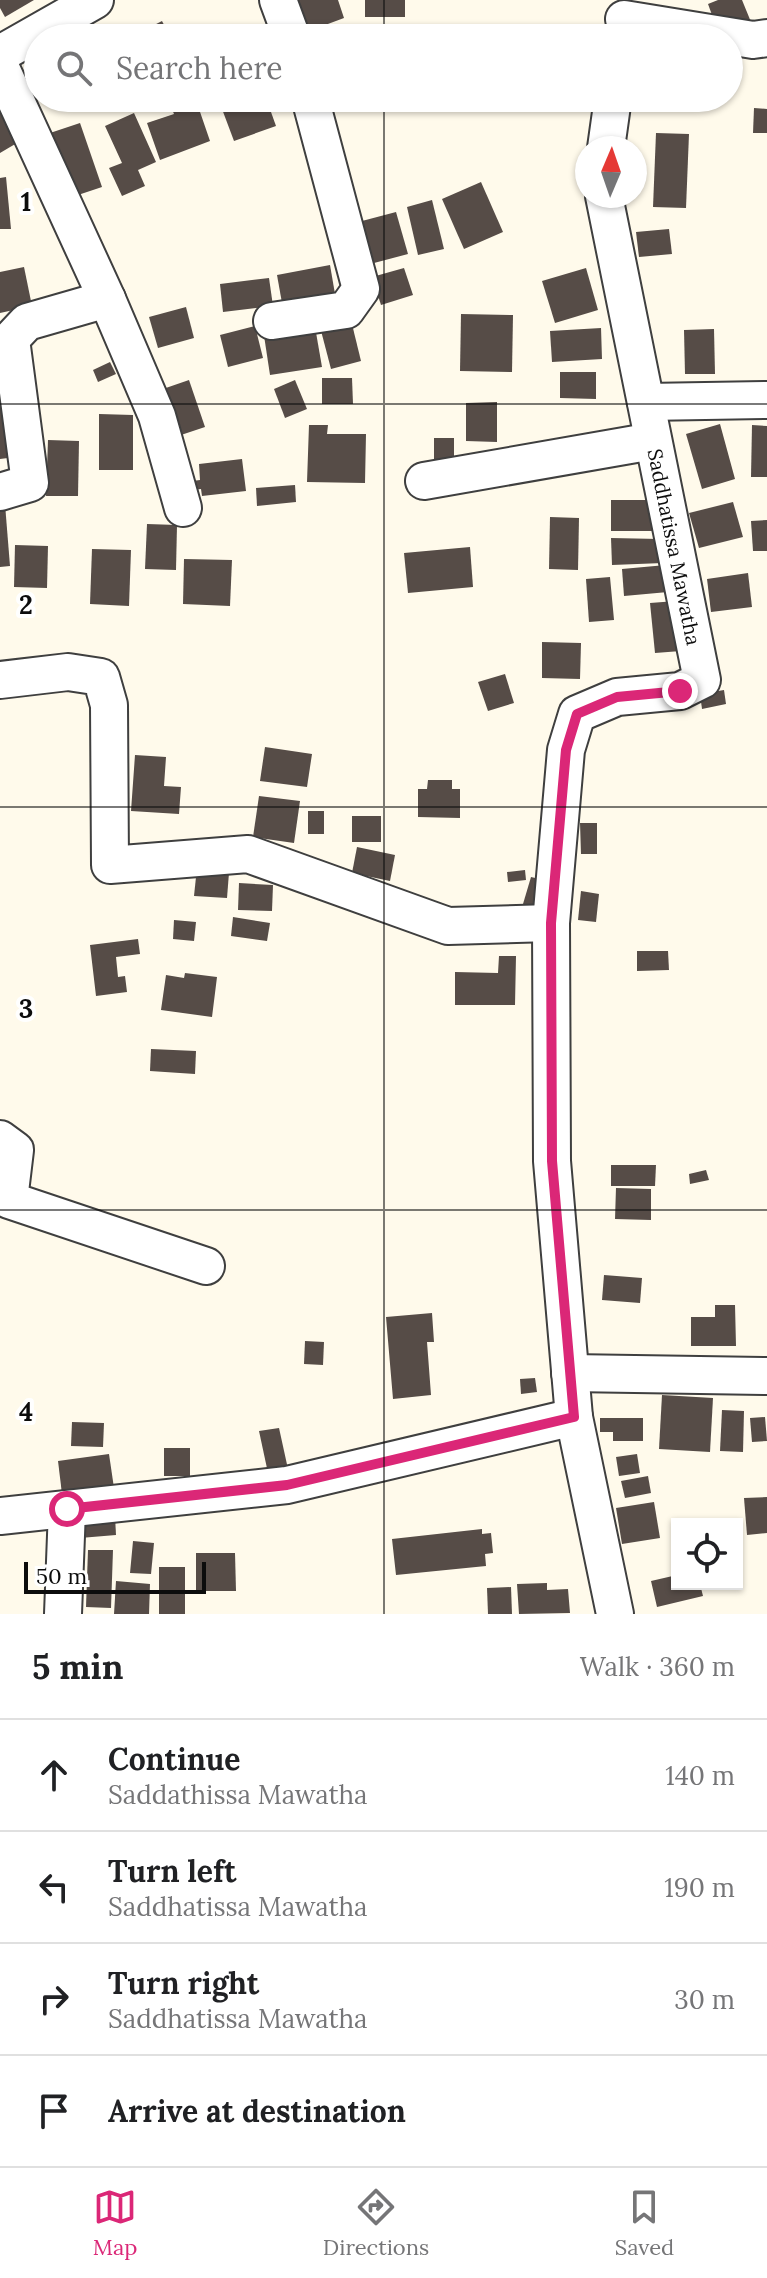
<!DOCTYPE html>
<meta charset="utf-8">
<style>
body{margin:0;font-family:Lora,serif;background:#f2f2f2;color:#202124}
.controls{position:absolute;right:24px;bottom:24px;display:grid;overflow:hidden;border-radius:0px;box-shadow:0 2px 6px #0004}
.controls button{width:72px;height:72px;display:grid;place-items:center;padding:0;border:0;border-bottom:2px solid #e0e0e0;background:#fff;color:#202124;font:40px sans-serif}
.compass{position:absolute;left:575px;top:136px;width:72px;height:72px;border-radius:50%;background:#fff;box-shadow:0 2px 6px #0004;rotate:2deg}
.scale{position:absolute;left:24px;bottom:20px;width:182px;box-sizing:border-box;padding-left:8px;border:4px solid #0c0c0c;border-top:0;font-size:22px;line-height:28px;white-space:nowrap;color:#0c0c0c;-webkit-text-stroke:6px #fff;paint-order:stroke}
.stop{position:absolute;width:24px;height:24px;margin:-18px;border:6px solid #db2777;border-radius:50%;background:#fff}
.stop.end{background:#db2777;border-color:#fff;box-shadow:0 2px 8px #0008}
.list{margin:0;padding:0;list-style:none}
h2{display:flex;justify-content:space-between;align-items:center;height:104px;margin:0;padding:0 32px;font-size:34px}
h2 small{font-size:26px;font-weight:400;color:#757577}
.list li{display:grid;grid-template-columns:52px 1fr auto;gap:24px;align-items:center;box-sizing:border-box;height:112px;padding:0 32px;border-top:2px solid #e0e0e0}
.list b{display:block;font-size:30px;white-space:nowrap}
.list p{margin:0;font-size:26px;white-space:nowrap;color:#757577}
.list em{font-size:26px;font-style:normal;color:#757577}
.icon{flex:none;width:44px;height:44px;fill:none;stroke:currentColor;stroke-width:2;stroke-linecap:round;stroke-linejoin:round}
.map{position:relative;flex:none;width:767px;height:1614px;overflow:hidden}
.search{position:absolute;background:#fff;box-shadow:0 2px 6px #0004;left:24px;right:24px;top:24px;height:88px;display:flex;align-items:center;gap:20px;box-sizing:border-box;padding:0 28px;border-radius:44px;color:#757577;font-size:30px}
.sheet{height:552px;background:#fff}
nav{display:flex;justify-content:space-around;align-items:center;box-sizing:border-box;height:112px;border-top:2px solid #e0e0e0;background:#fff;font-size:22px;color:#757577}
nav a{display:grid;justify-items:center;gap:4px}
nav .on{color:#db2777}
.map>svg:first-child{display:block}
</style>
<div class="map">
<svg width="767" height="1614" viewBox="0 0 767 1614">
<rect width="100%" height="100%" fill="#fffaeb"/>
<g fill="#564c47">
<path d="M 0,0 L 34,0 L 5,17 L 0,8 Z"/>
<path d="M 289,0 L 338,0 L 344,18 L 301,34 Z"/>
<rect x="365" y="0" width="40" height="17"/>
<path d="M 718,0 L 742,0 L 751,22 L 719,34 L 708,4 Z"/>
<path d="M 162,21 L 171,38 L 129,38 Z"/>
<path d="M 252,98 L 266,98 L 276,126 L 234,141 L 222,109 Z"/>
<path d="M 192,100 L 194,107 L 198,106 L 210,141 L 160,160 L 147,123 L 174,114 L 171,107 Z"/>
<path d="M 0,103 L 22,140 L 0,153 Z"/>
<path d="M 754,108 L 767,109 L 767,133 L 753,133 Z"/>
<path d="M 134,113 L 156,162 L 138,170 L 145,186 L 122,196 L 109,168 L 122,163 L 105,126 Z"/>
<path d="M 80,123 L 102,187 L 72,197 L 50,133 Z"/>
<path d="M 656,133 L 689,134 L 686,208 L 653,207 Z"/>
<path d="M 6,177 L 11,229 L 0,229 L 0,178 Z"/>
<path d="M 481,182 L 503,232 L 464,249 L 442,199 Z"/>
<path d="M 432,200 L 444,249 L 418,255 L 407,207 Z"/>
<path d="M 396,212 L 408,254 L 374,263 L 362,221 Z"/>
<path d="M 669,229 L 672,254 L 639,257 L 636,232 Z"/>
<path d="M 330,265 L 335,294 L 282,303 L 277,275 Z"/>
<path d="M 24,267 L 32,306 L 0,313 L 0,272 Z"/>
<path d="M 404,268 L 413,295 L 381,305 L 372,277 Z"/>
<path d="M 586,268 L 598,310 L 555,323 L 542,281 Z"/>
<path d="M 269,278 L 273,306 L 223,312 L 220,284 Z"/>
<path d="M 186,307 L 194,338 L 158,348 L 149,317 Z"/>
<path d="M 461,314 L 513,315 L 512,372 L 460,371 Z"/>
<path d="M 350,316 L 361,361 L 331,369 L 319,323 Z"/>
<path d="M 314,321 L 322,367 L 270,375 L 263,329 Z"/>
<path d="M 255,326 L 263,358 L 228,367 L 220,335 Z"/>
<path d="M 601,328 L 602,359 L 552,362 L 550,331 Z"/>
<path d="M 714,329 L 715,374 L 685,374 L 684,330 Z"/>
<path d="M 110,362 L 116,374 L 98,382 L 93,370 Z"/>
<path d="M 560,372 L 596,372 L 596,399 L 560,398 Z"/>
<path d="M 322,378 L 352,378 L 353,404 L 322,404 Z"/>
<path d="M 189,380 L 205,427 L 175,437 L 160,390 Z"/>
<path d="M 295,380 L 307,409 L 285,418 L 274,389 Z"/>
<path d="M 497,402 L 497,442 L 466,441 L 466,403 Z"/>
<path d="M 0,409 L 4,409 L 8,458 L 0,459 Z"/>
<path d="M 99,414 L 133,415 L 133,470 L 99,470 Z"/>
<path d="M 720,424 L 735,479 L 702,489 L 686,434 Z"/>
<path d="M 309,425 L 328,425 L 327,434 L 366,434 L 365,483 L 307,482 Z"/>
<path d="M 752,425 L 767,426 L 767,477 L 751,477 Z"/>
<rect x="434" y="438" width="20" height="29"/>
<path d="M 48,440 L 79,441 L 78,496 L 46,496 Z"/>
<path d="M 242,459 L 246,491 L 202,496 L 201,489 L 193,490 L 192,481 L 200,480 L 199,464 Z"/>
<path d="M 295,485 L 296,502 L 257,506 L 256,488 Z"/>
<rect x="611" y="500" width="42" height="31"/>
<path d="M 733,502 L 743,537 L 699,548 L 689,513 Z"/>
<path d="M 5,504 L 10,566 L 0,567 L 0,505 Z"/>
<path d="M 550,517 L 579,518 L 578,570 L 549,569 Z"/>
<path d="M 767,520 L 767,551 L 753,551 L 751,521 Z"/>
<path d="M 147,524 L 177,525 L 176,570 L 145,569 Z"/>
<path d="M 611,538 L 660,539 L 663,563 L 612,565 Z"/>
<path d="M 15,545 L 48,546 L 47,588 L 14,587 Z"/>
<path d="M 470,547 L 473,587 L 408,593 L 404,553 Z"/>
<path d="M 92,549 L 131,550 L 129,606 L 90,604 Z"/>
<path d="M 184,559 L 232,560 L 230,606 L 183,604 Z"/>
<path d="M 666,565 L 668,592 L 624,596 L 622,569 Z"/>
<path d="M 748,573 L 752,607 L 711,612 L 707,579 Z"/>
<path d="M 610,577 L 614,620 L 589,622 L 586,579 Z"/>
<path d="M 676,601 L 681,651 L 655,653 L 650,603 Z"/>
<path d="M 542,642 L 581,643 L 580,679 L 542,678 Z"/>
<path d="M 505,674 L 514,703 L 488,711 L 478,682 Z"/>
<path d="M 724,690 L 726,704 L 702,709 L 700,694 Z"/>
<path d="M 265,747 L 312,754 L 307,787 L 260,781 Z"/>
<path d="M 135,755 L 166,757 L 164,786 L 181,787 L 179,814 L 131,811 Z"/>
<path d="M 428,780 L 452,780 L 452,789 L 460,789 L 460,818 L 418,817 L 418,789 L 427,789 Z"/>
<path d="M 259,796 L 300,801 L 294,843 L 253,837 Z"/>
<rect x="308" y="811" width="16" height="23"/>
<rect x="352" y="816" width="29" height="26"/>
<path d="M 580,823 L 597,823 L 597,854 L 581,854 Z"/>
<path d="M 357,847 L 395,855 L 390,881 L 352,873 Z"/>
<path d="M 198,858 L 230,860 L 227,898 L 194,896 Z"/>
<path d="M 525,870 L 526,880 L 508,882 L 507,872 Z"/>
<path d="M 531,877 L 548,881 L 541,909 L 523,904 Z"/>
<path d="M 239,883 L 273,885 L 272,911 L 238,910 Z"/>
<path d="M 581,891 L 599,894 L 596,922 L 578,920 Z"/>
<path d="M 233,917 L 270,923 L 267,941 L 231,936 Z"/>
<path d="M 174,920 L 196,922 L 194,941 L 173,939 Z"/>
<path d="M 138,939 L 140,954 L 116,957 L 118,977 L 125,976 L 127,992 L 96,996 L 90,945 Z"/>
<path d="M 637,951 L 668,951 L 669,970 L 637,971 Z"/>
<path d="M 499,956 L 516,956 L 515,1005 L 455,1005 L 455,972 L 498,973 Z"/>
<path d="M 185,973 L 217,977 L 212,1017 L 161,1010 L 166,975 L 184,978 Z"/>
<path d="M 151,1049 L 196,1051 L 195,1074 L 150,1071 Z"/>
<path d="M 611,1165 L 656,1165 L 655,1186 L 611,1186 Z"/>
<path d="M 706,1170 L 709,1180 L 690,1184 L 689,1174 Z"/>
<path d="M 616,1188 L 651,1189 L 651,1220 L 615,1219 Z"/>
<path d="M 604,1275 L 642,1278 L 640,1303 L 602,1300 Z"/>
<path d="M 715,1305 L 735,1305 L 736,1346 L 691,1346 L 691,1317 L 715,1317 Z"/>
<path d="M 432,1313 L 434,1342 L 427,1342 L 431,1395 L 393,1399 L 386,1317 Z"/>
<path d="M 305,1341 L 324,1342 L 323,1365 L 304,1364 Z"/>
<path d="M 535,1378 L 537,1392 L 521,1394 L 520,1379 Z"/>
<path d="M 662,1395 L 713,1398 L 710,1452 L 659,1449 Z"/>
<path d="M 722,1410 L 744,1411 L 743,1452 L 720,1451 Z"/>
<path d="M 765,1417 L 767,1441 L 752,1442 L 750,1418 Z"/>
<path d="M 600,1418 L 643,1418 L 643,1441 L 613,1441 L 613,1432 L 600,1432 Z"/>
<path d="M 72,1422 L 104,1423 L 103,1447 L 71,1446 Z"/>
<path d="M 279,1428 L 288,1469 L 268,1473 L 259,1431 Z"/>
<rect x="164" y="1448" width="26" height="28"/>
<path d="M 109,1454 L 114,1488 L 62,1494 L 58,1461 Z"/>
<path d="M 637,1454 L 640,1473 L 619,1476 L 616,1457 Z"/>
<path d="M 648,1476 L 651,1493 L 625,1498 L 621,1481 Z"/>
<path d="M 767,1497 L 767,1533 L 747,1535 L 744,1498 Z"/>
<path d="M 654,1502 L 660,1538 L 622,1544 L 616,1508 Z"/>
<path d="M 115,1516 L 116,1535 L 80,1538 L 79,1519 Z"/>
<path d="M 482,1529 L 482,1534 L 491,1533 L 493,1553 L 485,1554 L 486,1566 L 396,1575 L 392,1539 Z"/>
<path d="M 133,1541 L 154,1543 L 151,1574 L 130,1573 Z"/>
<path d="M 88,1550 L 113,1550 L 111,1608 L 86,1607 Z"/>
<path d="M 196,1553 L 235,1553 L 236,1591 L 196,1591 Z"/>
<rect x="159" y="1567" width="26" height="47"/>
<path d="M 677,1575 L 677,1584 L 700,1584 L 703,1596 L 657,1607 L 651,1581 Z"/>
<path d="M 116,1581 L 150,1584 L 149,1614 L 114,1614 Z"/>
<path d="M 547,1583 L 547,1590 L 568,1589 L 570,1613 L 519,1614 L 517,1584 Z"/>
<path d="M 511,1587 L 512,1614 L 488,1614 L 487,1588 Z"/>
</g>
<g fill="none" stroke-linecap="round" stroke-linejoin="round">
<defs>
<g id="minor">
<path d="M 278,0 L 292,38"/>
<path d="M 624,19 L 753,40 L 767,38"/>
<path d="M 0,54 L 95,0"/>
<path d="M 0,66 L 107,299 L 157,416 L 183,508"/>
<path d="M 606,148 L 613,98"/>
<path id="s1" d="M 604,196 L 702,680 L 680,691 L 617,697 L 577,714 L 566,750 L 551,923 L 552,1161 L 574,1417 L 615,1614"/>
<path d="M 272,321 L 346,310 L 361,289 L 310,98"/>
<path d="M 646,402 L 767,400"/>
<path d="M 424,481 L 653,441"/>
<path d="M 0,492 L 30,483 L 11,339 L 27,322 L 107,299"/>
<path d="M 0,680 L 68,672 L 101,677 L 109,705 L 110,865 L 248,854 L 448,926 L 551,923"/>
<path d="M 0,1139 L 15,1150 L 9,1200 L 206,1266"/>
<path d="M 570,1373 L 767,1376"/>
<path d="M 0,1516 L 287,1485 L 574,1417"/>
<path d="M 63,1614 L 67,1509"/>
</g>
</defs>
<use href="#minor" stroke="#3f3f3f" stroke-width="40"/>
<use href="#minor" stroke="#fff" stroke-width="36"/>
</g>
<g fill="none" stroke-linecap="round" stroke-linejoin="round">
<path stroke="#db2777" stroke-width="10" d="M 67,1509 L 287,1485 L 574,1417 L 552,1161 L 551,923 L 566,750 L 577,714 L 617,697 L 680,691"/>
</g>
<path fill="none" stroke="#0c0c0c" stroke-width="2" stroke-opacity="0.55" d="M 384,0 L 384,38M 384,98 L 384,1614M 0,404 L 767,404M 0,807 L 767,807M 0,1210 L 767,1210"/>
<g text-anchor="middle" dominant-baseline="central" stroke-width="8" stroke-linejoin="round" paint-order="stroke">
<g font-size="20" fill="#0c0c0c" stroke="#fff">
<text stroke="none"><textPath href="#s1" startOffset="358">Saddhatissa Mawatha</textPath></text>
</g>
</g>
<g font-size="26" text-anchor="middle" font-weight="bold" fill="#0c0c0c" stroke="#fff" stroke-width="8" stroke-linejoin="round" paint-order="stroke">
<text x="26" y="211">1</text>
<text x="26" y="614">2</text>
<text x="26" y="1018">3</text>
<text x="26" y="1421">4</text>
</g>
</svg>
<div class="controls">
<button><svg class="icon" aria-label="locate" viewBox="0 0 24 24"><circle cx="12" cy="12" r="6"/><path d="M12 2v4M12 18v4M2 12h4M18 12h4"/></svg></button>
</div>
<svg class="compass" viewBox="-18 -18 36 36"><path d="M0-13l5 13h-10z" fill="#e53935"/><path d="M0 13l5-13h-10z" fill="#757577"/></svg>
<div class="scale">50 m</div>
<div class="stop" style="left:67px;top:1509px"></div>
<div class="stop end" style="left:680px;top:691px"></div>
<div class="search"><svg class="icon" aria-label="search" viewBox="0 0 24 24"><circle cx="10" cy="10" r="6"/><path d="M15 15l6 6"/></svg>Search here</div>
</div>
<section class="sheet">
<h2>5 min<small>Walk · 360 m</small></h2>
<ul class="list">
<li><svg class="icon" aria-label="ahead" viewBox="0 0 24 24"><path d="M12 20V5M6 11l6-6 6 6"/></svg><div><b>Continue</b><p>Saddathissa Mawatha</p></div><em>140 m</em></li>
<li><svg class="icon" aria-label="left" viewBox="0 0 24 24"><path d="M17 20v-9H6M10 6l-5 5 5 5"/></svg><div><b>Turn left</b><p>Saddhatissa Mawatha</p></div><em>190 m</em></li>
<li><svg class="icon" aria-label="right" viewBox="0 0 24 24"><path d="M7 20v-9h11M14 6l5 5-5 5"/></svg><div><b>Turn right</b><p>Saddhatissa Mawatha</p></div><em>30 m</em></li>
<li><svg class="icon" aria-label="arrive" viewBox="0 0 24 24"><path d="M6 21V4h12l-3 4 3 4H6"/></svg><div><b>Arrive at destination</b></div></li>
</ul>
</section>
<nav>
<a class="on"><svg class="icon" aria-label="map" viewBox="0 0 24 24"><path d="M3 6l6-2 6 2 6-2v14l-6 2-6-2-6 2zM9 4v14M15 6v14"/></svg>Map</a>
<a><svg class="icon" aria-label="directions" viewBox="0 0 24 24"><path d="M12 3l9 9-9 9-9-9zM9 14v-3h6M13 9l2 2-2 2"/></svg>Directions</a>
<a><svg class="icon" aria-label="saved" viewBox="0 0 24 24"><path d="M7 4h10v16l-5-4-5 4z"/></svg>Saved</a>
</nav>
